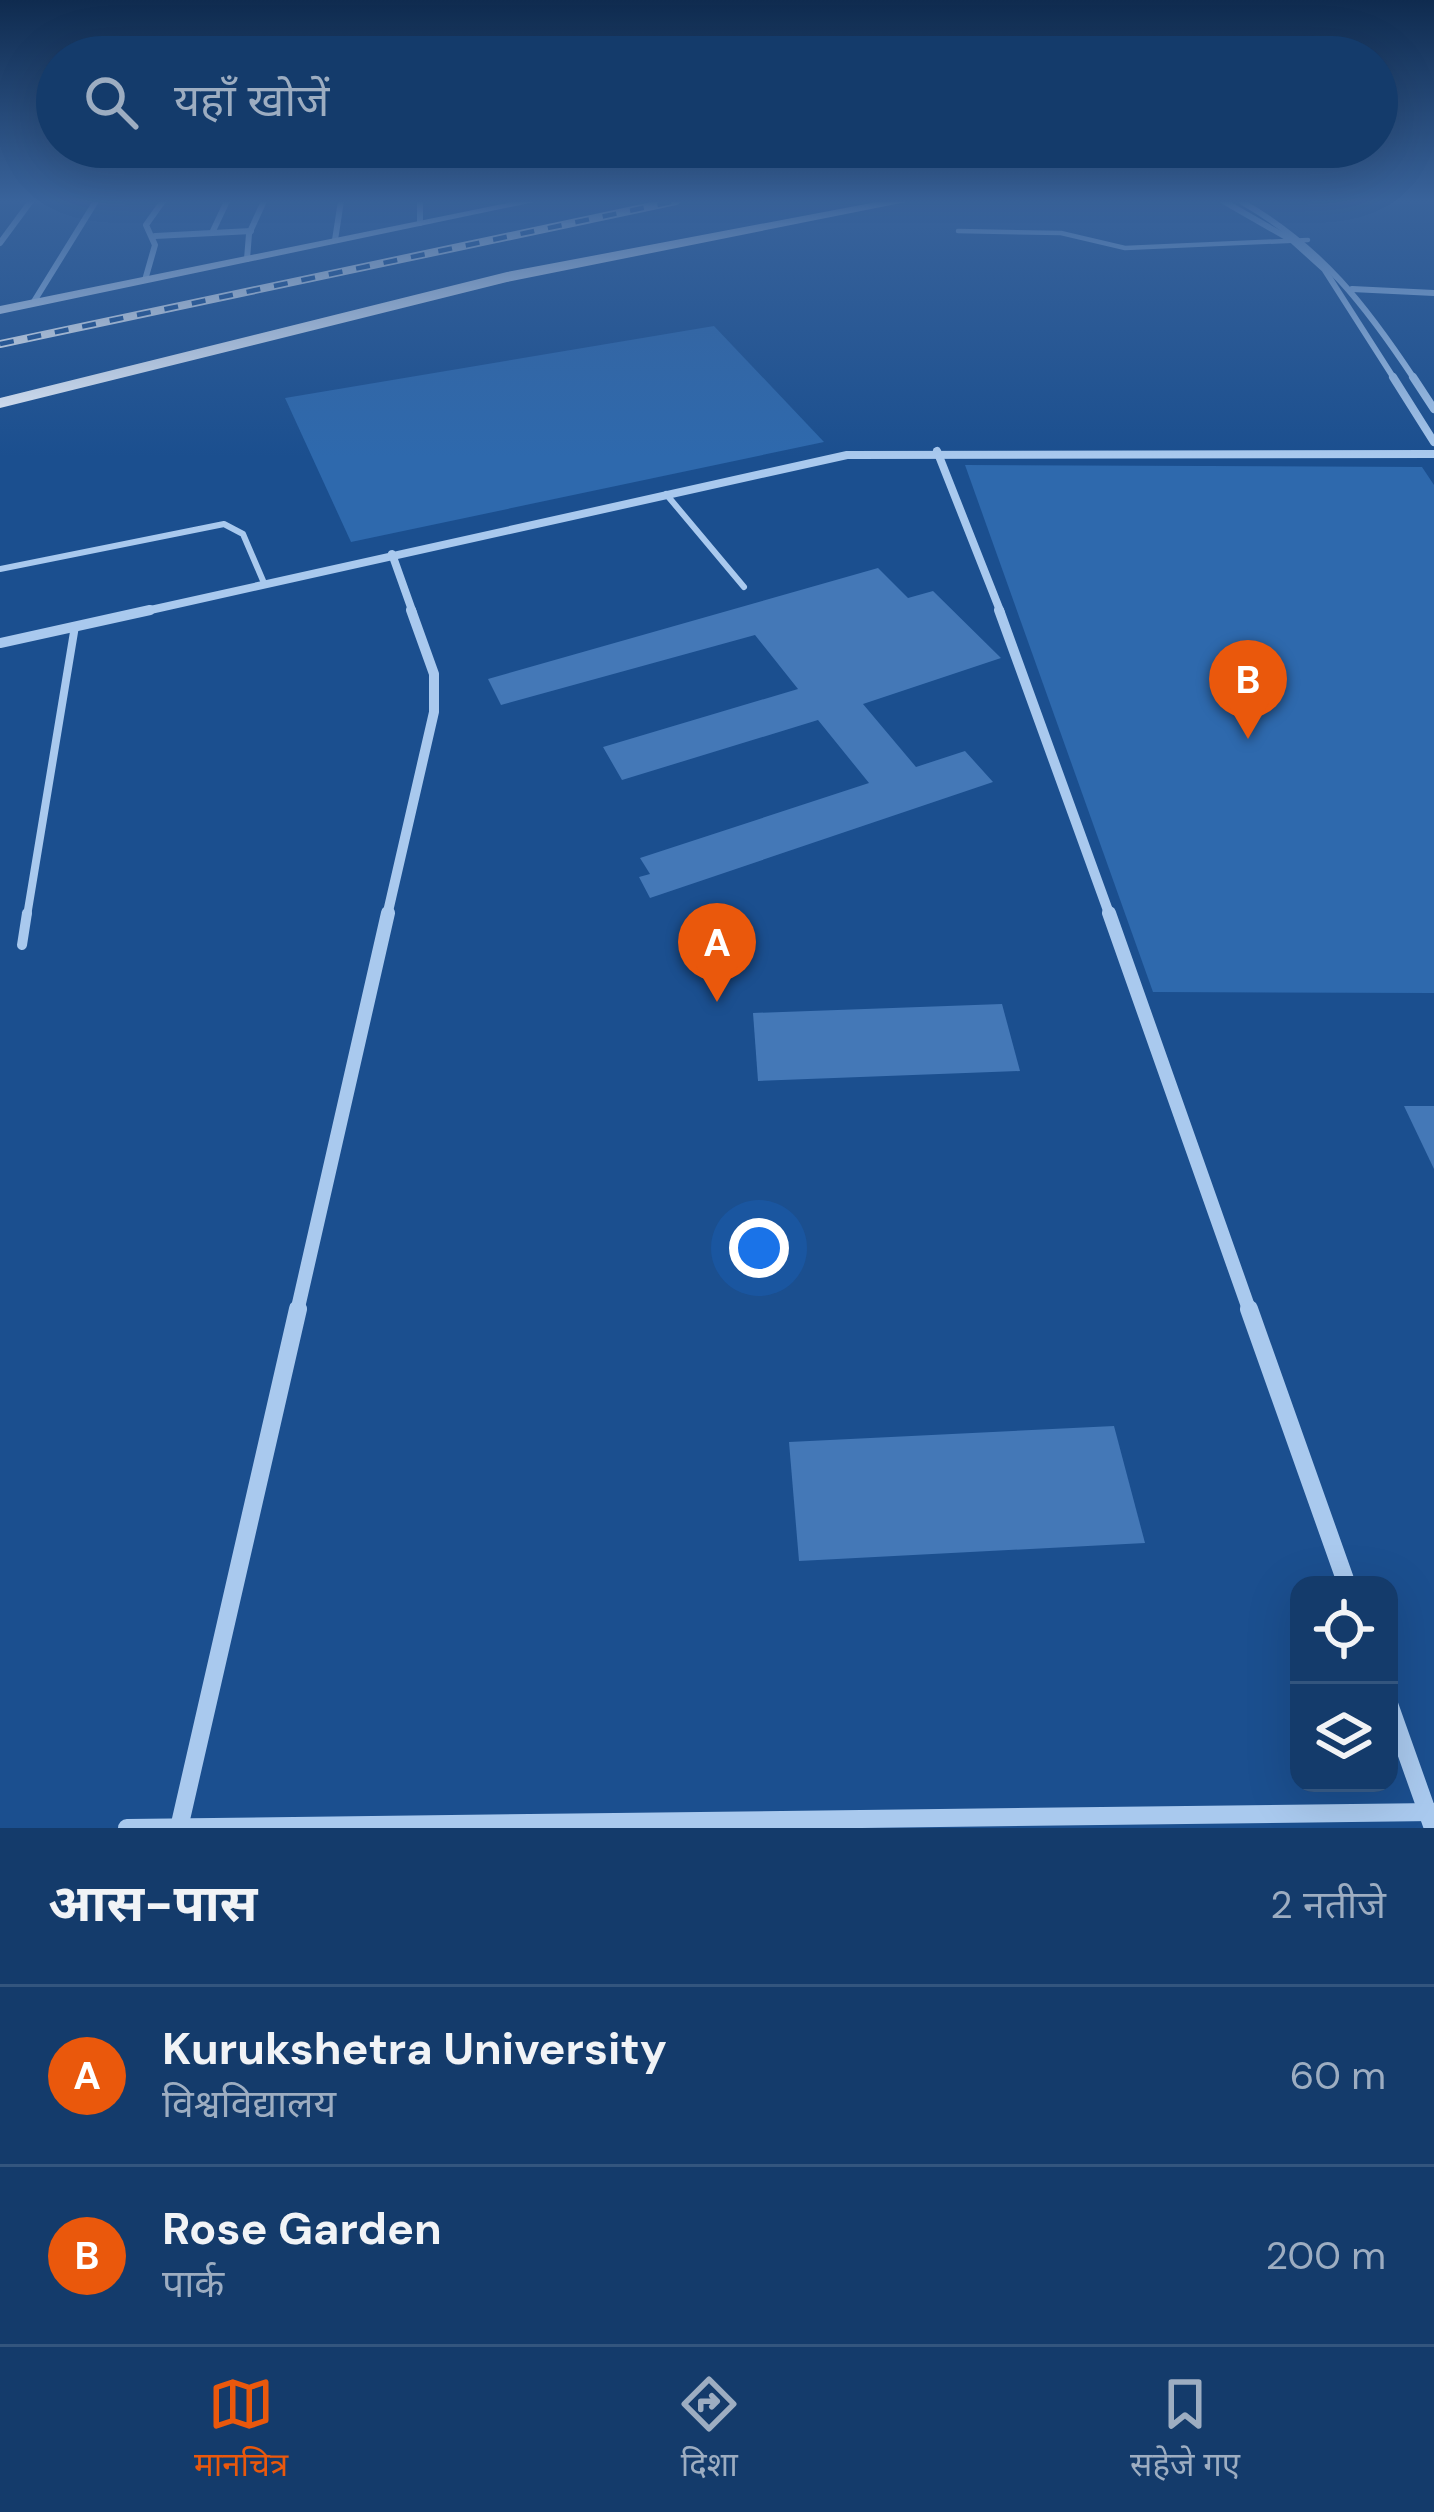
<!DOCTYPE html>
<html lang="hi">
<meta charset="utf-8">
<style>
body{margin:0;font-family:"DM Sans","Noto Sans Devanagari",sans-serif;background:#214673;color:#f1f3f6}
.controls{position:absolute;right:36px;bottom:36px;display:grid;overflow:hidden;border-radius:24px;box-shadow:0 12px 48px #0002}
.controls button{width:108px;height:108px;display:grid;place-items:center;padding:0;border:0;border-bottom:3px solid #33557e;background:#143b6b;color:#f1f3f6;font:60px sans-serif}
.you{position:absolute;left:759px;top:1248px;width:42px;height:42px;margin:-30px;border:9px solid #fff;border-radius:50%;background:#1a73e8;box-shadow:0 0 0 18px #1a73e833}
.badge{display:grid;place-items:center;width:78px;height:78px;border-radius:50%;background:#ea580c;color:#fff;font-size:39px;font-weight:700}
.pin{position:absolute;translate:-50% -99px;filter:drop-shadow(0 3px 6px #0008)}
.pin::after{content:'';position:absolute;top:63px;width:42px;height:36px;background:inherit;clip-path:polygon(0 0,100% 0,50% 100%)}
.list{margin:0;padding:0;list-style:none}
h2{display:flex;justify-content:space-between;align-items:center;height:156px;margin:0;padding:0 48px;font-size:51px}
h2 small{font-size:39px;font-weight:400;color:#9dadc1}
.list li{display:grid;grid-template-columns:78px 1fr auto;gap:36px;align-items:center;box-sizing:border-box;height:180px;padding:0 48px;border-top:3px solid #33557e}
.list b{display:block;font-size:45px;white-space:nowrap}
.list p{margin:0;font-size:39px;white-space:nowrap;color:#9dadc1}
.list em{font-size:39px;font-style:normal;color:#9dadc1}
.icon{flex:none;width:66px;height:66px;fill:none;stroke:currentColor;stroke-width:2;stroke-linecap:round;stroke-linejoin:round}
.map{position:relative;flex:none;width:1434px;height:1828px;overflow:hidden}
.search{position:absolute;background:#143b6b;box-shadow:0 12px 48px #0002;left:36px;right:36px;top:36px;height:132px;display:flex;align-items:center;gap:30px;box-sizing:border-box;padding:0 42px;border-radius:66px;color:#9dadc1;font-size:45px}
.sheet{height:516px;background:#143b6b}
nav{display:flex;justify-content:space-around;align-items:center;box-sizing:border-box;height:168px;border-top:3px solid #33557e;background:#143b6b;font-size:33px;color:#9dadc1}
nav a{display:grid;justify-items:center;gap:6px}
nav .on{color:#ea580c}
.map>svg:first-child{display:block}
</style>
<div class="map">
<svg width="1434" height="1828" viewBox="0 0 1434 1828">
<rect width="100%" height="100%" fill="#1b4f8f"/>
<g fill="#2e69ad">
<path d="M 714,326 L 824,442 L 351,542 L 285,398 Z"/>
<path d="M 965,465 L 1422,467 L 1434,485 L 1434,993 L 1153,992 Z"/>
</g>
<g fill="#4478b7">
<path d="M 878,568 L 908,598 L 933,591 L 1001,658 L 863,704 L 916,767 L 965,751 L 993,782 L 650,898 L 639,877 L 650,874 L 640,858 L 869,783 L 818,720 L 622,780 L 603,747 L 798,689 L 755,635 L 501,705 L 488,679 Z"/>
<path d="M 1002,1004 L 1020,1071 L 758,1081 L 753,1013 Z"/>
<path d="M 1404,1106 L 1434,1106 L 1434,1169 Z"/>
<path d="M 1114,1426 L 1145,1543 L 799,1561 L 789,1442 Z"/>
</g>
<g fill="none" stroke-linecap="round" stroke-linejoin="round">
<path stroke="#a9c9ee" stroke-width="4.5" d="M 958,231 L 1061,233 L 1125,248 L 1308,240"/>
<g stroke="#a9c9ee" stroke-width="6">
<path d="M 666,494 L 744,587"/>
<path d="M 0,569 L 224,524 L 243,534 L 264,583"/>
</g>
<path stroke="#a9c9ee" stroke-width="8" d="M 27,916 L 75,626"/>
<path stroke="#a9c9ee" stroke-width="10" d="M 22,945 L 27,913"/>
<g stroke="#a9c9ee" stroke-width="6">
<path d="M 420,201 L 420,223"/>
<path d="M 1223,201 L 1293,241 L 1324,269 L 1395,380"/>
<path d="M 1242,202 C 1321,247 1366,306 1415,380"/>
<path d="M 212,233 L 227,201"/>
<path d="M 155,236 L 251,231"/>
<path d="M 335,240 L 341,201"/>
<path d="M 0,243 L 31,201"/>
<path d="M 247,259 L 249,234 L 264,201"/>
<path d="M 145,280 L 155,245 L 146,225 L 163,201"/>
<path d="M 1352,289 L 1434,293"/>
<path d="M 33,303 L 96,201"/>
</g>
<g stroke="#a9c9ee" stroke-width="8">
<path d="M 1393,377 L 1434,442"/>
<path d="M 1413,377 L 1434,409"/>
<path d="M 937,451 L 1001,613"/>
<path d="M 392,554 L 413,613"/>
<path d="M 137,613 L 847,455 L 1434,454"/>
</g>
<g stroke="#a9c9ee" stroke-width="10">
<path d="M 999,610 L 1110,916"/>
<path d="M 0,643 L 150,610"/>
<path d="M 387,916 L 434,712 L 434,674 L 411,610"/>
</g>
<g stroke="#a9c9ee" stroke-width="14">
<path d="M 1109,913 L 1250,1312"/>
<path d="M 297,1312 L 388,913"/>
</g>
<g stroke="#a9c9ee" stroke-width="18">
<path d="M 1249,1309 L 1347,1585"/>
<path d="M 1389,1704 L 1433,1828"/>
<path d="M 127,1828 L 1434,1812"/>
<path d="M 179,1828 L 298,1309"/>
</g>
<path fill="#d6e6fa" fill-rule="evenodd" d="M 518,201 L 539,201 L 0,314 L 0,306 Z"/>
<path fill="#f0f6ff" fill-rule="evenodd" d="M 882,201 L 911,201 L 507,282 L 0,408 L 0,398 L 507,272 Z"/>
<defs>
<path id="rail" d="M 0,344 L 676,201"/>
</defs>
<use href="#rail" stroke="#fff" stroke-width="8"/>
<use href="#rail" stroke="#1b4f8f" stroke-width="4.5" stroke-dasharray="14" stroke-linecap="butt"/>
</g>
<linearGradient id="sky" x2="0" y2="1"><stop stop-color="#0f2b4f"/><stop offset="0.44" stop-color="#39639b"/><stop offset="1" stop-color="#39639b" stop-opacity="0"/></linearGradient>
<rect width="1434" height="457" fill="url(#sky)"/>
</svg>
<div class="controls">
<button><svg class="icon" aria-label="locate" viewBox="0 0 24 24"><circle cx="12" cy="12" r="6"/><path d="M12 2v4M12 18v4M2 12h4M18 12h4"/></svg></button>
<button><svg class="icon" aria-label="layers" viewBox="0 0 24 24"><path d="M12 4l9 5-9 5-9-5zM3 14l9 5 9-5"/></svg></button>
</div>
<div class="you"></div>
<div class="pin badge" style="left:717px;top:1002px">A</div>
<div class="pin badge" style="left:1248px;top:739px">B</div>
<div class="search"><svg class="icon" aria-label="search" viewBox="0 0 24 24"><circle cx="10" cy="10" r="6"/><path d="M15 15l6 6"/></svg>यहाँ खोजें</div>
</div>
<section class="sheet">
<h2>आस-पास<small>2 नतीजे</small></h2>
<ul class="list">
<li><span class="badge">A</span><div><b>Kurukshetra University</b><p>विश्वविद्यालय</p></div><em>60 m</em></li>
<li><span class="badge">B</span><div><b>Rose Garden</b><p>पार्क</p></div><em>200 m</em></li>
</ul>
</section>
<nav>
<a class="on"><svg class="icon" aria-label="map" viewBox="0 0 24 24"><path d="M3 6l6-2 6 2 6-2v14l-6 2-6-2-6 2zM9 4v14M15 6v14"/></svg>मानचित्र</a>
<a><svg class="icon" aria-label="directions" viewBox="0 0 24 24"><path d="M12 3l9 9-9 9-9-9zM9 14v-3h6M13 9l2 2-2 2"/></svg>दिशा</a>
<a><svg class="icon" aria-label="saved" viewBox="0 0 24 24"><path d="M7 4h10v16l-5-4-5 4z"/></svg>सहेजे गए</a>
</nav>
